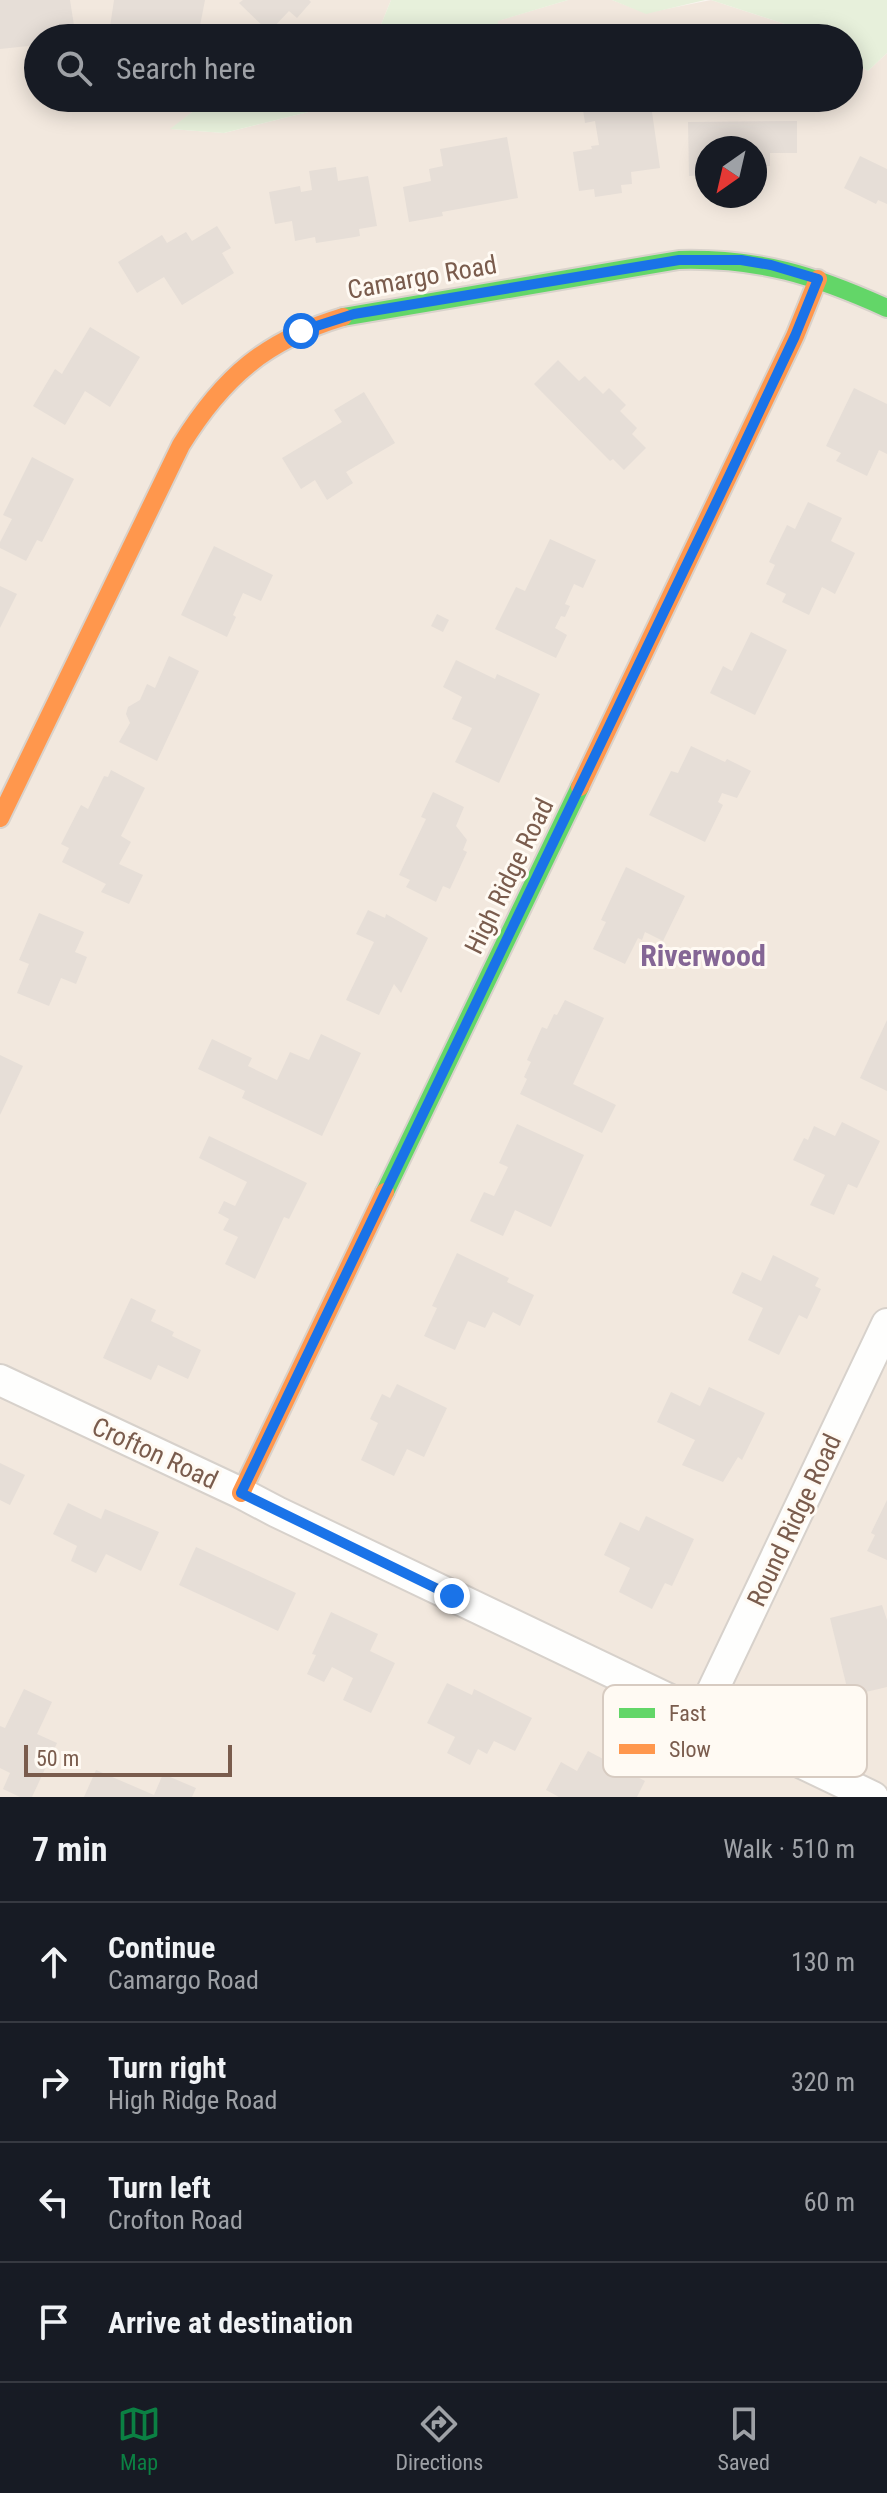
<!DOCTYPE html>
<meta charset="utf-8">
<style>
body{margin:0;font-family:"Roboto Condensed",sans-serif;background:#242831;color:#f1f3f6}
.compass{position:absolute;left:695px;top:136px;width:72px;height:72px;border-radius:50%;background:#171b24;box-shadow:0 4px 20px #0003;rotate:214deg}
.scale{position:absolute;left:24px;bottom:20px;width:208px;box-sizing:border-box;padding-left:8px;border:4px solid #7a5c4d;border-top:0;font-size:22px;line-height:28px;white-space:nowrap;color:#7a5c4d;-webkit-text-stroke:6px #fffaf3;paint-order:stroke}
.stop{position:absolute;width:24px;height:24px;margin:-18px;border:6px solid #1a73e8;border-radius:50%;background:#fff}
.stop.end{background:#1a73e8;border-color:#fff;box-shadow:0 2px 8px #0008}
.list{margin:0;padding:0;list-style:none}
h2{display:flex;justify-content:space-between;align-items:center;height:104px;margin:0;padding:0 32px;font-size:34px}
h2 small{font-size:26px;font-weight:400;color:#9ea1a6}
.list li{display:grid;grid-template-columns:52px 1fr auto;gap:24px;align-items:center;box-sizing:border-box;height:120px;padding:0 32px;border-top:2px solid #363941}
.list b{display:block;font-size:30px;white-space:nowrap}
.list p{margin:0;font-size:26px;white-space:nowrap;color:#9ea1a6}
.list em{font-size:26px;font-style:normal;color:#9ea1a6}
.icon{flex:none;width:44px;height:44px;fill:none;stroke:currentColor;stroke-width:2;stroke-linecap:round;stroke-linejoin:round}
.map{position:relative;flex:none;width:887px;height:1797px;overflow:hidden}
.search{position:absolute;background:#171b24;box-shadow:0 4px 20px #0003;left:24px;right:24px;top:24px;height:88px;display:flex;align-items:center;gap:20px;box-sizing:border-box;padding:0 28px;border-radius:44px;color:#9ea1a6;font-size:30px}
.sheet{height:584px;background:#171b24}
nav{display:flex;justify-content:space-around;align-items:center;box-sizing:border-box;height:112px;border-top:2px solid #363941;background:#171b24;font-size:22px;color:#9ea1a6}
nav a{display:grid;justify-items:center;gap:4px}
nav .on{color:#0b8043}
.map>svg:first-child{display:block}
</style>
<div class="map">
<svg width="887" height="1797" viewBox="0 0 887 1797">
<rect width="100%" height="100%" fill="#f9f5f0"/>
<g fill="#f2e8de" fill-rule="evenodd">
<path d="M 0,0 L 391,0 L 378,32 L 366,38 L 38,38 L 38,98 L 228,98 L 200,106 L 171,129 L 224,133 L 365,98 L 849,98 L 849,60 L 868,71 L 887,53 L 887,1797 L 0,1797 ZM 707,148 L 755,148 L 755,196 L 707,196 Z"/>
<path d="M 568,0 L 612,0 L 646,13 L 711,0 L 797,28 L 814,38 L 498,38 L 497,21 Z"/>
</g>
<g fill="#e7f0db">
<path d="M 391,0 L 568,0 L 498,21 L 498,38 L 366,38 L 378,32 Z"/>
<path d="M 612,0 L 705,0 L 646,14 Z"/>
<path d="M 711,0 L 887,0 L 887,53 L 868,71 L 849,60 L 849,38 L 814,38 L 797,28 Z"/>
<path d="M 228,98 L 365,98 L 224,133 L 170,129 L 200,106 Z"/>
</g>
<g fill="#e6ded7">
<path d="M 0,0 L 70,0 L 76,38 L 38,38 L 38,45 L 0,49 Z"/>
<path d="M 114,0 L 205,0 L 199,31 L 182,28 L 181,38 L 157,38 L 158,34 L 110,27 Z"/>
<path d="M 243,0 L 309,0 L 311,2 L 297,18 L 289,11 L 269,32 L 239,3 Z"/>
<path d="M 616,98 L 619,98 L 619,102 L 650,98 L 660,168 L 631,172 L 632,184 L 621,185 L 622,193 L 595,197 L 594,189 L 579,191 L 573,152 L 592,149 L 591,146 L 599,145 L 595,121 L 585,123 L 582,103 Z"/>
<path d="M 797,121 L 797,153 L 770,153 L 770,166 L 755,166 L 755,148 L 707,148 L 707,175 L 689,176 L 688,122 Z"/>
<path d="M 507,137 L 518,198 L 442,212 L 443,216 L 409,222 L 403,187 L 431,181 L 429,169 L 443,166 L 440,149 Z"/>
<path d="M 860,156 L 887,169 L 887,204 L 878,200 L 876,204 L 844,188 Z"/>
<path d="M 336,167 L 338,181 L 368,176 L 377,226 L 359,229 L 360,236 L 355,237 L 316,243 L 315,237 L 295,241 L 292,221 L 275,224 L 269,192 L 300,186 L 301,192 L 312,190 L 309,171 Z"/>
<path d="M 217,226 L 231,248 L 222,253 L 234,273 L 182,305 L 164,277 L 137,293 L 118,262 L 162,235 L 167,243 L 186,232 L 192,241 Z"/>
<path d="M 90,327 L 140,357 L 110,407 L 85,391 L 65,425 L 33,406 L 55,369 L 62,374 L 63,372 Z"/>
<path d="M 558,360 L 579,381 L 585,376 L 603,394 L 609,388 L 626,405 L 620,411 L 637,428 L 632,434 L 646,448 L 624,470 L 613,459 L 610,461 L 534,384 Z"/>
<path d="M 854,388 L 887,404 L 887,454 L 879,450 L 867,476 L 836,461 L 841,453 L 826,446 Z"/>
<path d="M 364,392 L 395,443 L 346,472 L 353,483 L 327,500 L 315,480 L 301,489 L 282,458 L 342,422 L 334,410 Z"/>
<path d="M 32,457 L 74,479 L 42,542 L 37,540 L 26,561 L 0,548 L 0,542 L 12,519 L 3,515 Z"/>
<path d="M 808,502 L 842,518 L 831,541 L 855,553 L 835,594 L 822,587 L 809,615 L 782,602 L 786,594 L 766,584 L 775,565 L 769,562 L 787,525 L 795,529 Z"/>
<path d="M 550,539 L 596,560 L 583,588 L 574,584 L 565,604 L 570,606 L 565,617 L 561,616 L 555,628 L 567,635 L 556,658 L 495,629 L 516,587 L 525,591 Z"/>
<path d="M 214,546 L 273,575 L 261,601 L 243,593 L 233,615 L 236,617 L 227,637 L 181,615 Z"/>
<path d="M 0,586 L 17,594 L 0,628 Z"/>
<path d="M 437,614 L 449,620 L 443,632 L 431,626 Z"/>
<path d="M 751,632 L 787,650 L 755,715 L 710,693 L 723,666 L 732,671 Z"/>
<path d="M 169,656 L 199,671 L 157,761 L 119,742 L 130,723 L 126,714 L 128,707 L 140,700 L 147,684 L 155,688 Z"/>
<path d="M 456,660 L 495,679 L 497,674 L 540,694 L 499,783 L 455,762 L 472,728 L 452,719 L 462,697 L 443,687 Z"/>
<path d="M 691,746 L 725,762 L 727,759 L 751,771 L 737,798 L 722,793 L 718,802 L 723,805 L 705,842 L 649,815 L 671,771 L 678,773 Z"/>
<path d="M 111,770 L 145,788 L 121,836 L 131,842 L 119,864 L 143,875 L 129,904 L 101,892 L 106,884 L 62,862 L 69,848 L 61,844 L 81,805 L 88,809 L 104,776 L 108,777 Z"/>
<path d="M 433,792 L 464,807 L 456,826 L 467,840 L 463,850 L 467,852 L 450,889 L 443,886 L 436,902 L 406,887 L 410,880 L 399,875 L 426,819 L 421,817 Z"/>
<path d="M 626,867 L 685,896 L 663,941 L 645,932 L 642,940 L 638,938 L 625,964 L 593,949 L 606,922 L 601,920 Z"/>
<path d="M 368,910 L 385,918 L 386,914 L 428,938 L 401,993 L 394,984 L 379,1015 L 346,1000 L 374,942 L 356,934 Z"/>
<path d="M 39,913 L 84,932 L 75,952 L 87,957 L 76,984 L 61,978 L 49,1006 L 17,993 L 29,964 L 19,960 Z"/>
<path d="M 565,1000 L 604,1018 L 573,1084 L 616,1105 L 602,1133 L 520,1094 L 527,1079 L 524,1077 L 531,1062 L 527,1060 L 542,1027 L 547,1029 L 554,1014 L 557,1015 Z"/>
<path d="M 887,1020 L 887,1091 L 860,1078 Z"/>
<path d="M 321,1034 L 361,1053 L 322,1136 L 242,1098 L 245,1091 L 198,1069 L 212,1039 L 252,1058 L 248,1066 L 277,1080 L 290,1052 L 309,1060 Z"/>
<path d="M 0,1055 L 23,1066 L 0,1115 Z"/>
<path d="M 842,1122 L 880,1141 L 857,1188 L 848,1184 L 834,1215 L 810,1205 L 825,1175 L 793,1160 L 804,1138 L 808,1140 L 814,1126 L 835,1136 Z"/>
<path d="M 517,1124 L 584,1155 L 551,1227 L 515,1210 L 503,1236 L 470,1221 L 484,1192 L 494,1196 L 508,1167 L 499,1163 Z"/>
<path d="M 209,1136 L 307,1183 L 289,1219 L 284,1217 L 255,1279 L 225,1264 L 238,1237 L 223,1230 L 229,1219 L 218,1213 L 224,1201 L 235,1206 L 247,1182 L 199,1158 Z"/>
<path d="M 457,1253 L 509,1278 L 507,1282 L 534,1295 L 520,1326 L 493,1312 L 485,1328 L 468,1321 L 455,1350 L 424,1336 L 437,1308 L 432,1306 Z"/>
<path d="M 773,1255 L 819,1278 L 815,1286 L 821,1289 L 807,1319 L 799,1315 L 779,1355 L 748,1340 L 763,1308 L 732,1293 L 742,1272 L 761,1281 Z"/>
<path d="M 131,1298 L 156,1310 L 151,1321 L 174,1332 L 172,1336 L 201,1350 L 188,1379 L 158,1365 L 151,1380 L 103,1358 Z"/>
<path d="M 397,1384 L 447,1408 L 424,1457 L 407,1449 L 394,1476 L 361,1460 L 378,1423 L 370,1419 L 382,1394 L 390,1398 Z"/>
<path d="M 709,1387 L 765,1413 L 742,1460 L 738,1457 L 723,1482 L 682,1465 L 695,1440 L 657,1422 L 671,1392 L 700,1406 Z"/>
<path d="M 0,1463 L 25,1475 L 10,1505 L 0,1500 Z"/>
<path d="M 887,1500 L 887,1560 L 867,1551 L 875,1535 L 871,1533 Z"/>
<path d="M 68,1503 L 101,1519 L 105,1509 L 159,1532 L 141,1571 L 106,1554 L 96,1573 L 71,1561 L 77,1546 L 53,1534 Z"/>
<path d="M 646,1516 L 694,1539 L 672,1586 L 665,1583 L 652,1609 L 619,1592 L 630,1568 L 604,1555 L 620,1522 L 639,1531 Z"/>
<path d="M 196,1547 L 296,1593 L 278,1631 L 179,1585 Z"/>
<path d="M 882,1605 L 887,1620 L 887,1687 L 849,1696 L 830,1618 Z"/>
<path d="M 331,1612 L 378,1634 L 370,1651 L 395,1663 L 371,1713 L 343,1700 L 353,1678 L 332,1667 L 324,1682 L 307,1674 L 316,1655 L 312,1654 Z"/>
<path d="M 447,1683 L 472,1695 L 474,1689 L 532,1718 L 515,1751 L 494,1741 L 487,1754 L 478,1749 L 470,1765 L 447,1753 L 455,1737 L 427,1723 Z"/>
<path d="M 24,1689 L 52,1702 L 37,1734 L 57,1743 L 32,1797 L 20,1797 L 3,1789 L 10,1773 L 0,1768 L 0,1726 L 5,1728 Z"/>
<path d="M 588,1751 L 645,1781 L 637,1797 L 559,1797 L 546,1790 L 561,1762 L 577,1771 Z"/>
<path d="M 96,1770 L 154,1795 L 163,1774 L 196,1788 L 192,1797 L 84,1797 Z"/>
</g>
<g fill="none" stroke-linecap="round" stroke-linejoin="round">
<defs>
<g id="street">
<path d="M 0,1380 L 241,1493 L 277,1512 L 873,1797"/>
<path d="M 701,1715 L 887,1324"/>
</g>
<g id="fast">
<path d="M 343,317 L 679,260 C 760,258 814,275 887,308"/>
<path d="M 385,1192 L 580,787"/>
</g>
<g id="slow">
<path d="M 580,787 L 795,336 L 818,279"/>
<path d="M 0,818 L 181,445 C 223,377 266,340 343,317"/>
<path d="M 241,1493 L 385,1192"/>
</g>
</defs>
<use href="#street" stroke="#d7d1cb" stroke-width="34"/>
<use href="#fast" stroke="#d9d2cb" stroke-width="22"/>
<use href="#slow" stroke="#d9d2cb" stroke-width="22"/>
<use href="#street" stroke="#fefefd" stroke-width="30"/>
<use href="#fast" stroke="#63d668" stroke-width="18"/>
<use href="#slow" stroke="#ff974d" stroke-width="18"/>
</g>
<g fill="none" stroke-linecap="round" stroke-linejoin="round">
<path stroke="#1a73e8" stroke-width="10" d="M 301,331 L 354,314 L 679,260 L 741,260 L 771,265 L 818,279 L 795,336 L 731,472 L 241,1493 L 452,1596"/>
</g>
<g text-anchor="middle" dominant-baseline="central" stroke-width="6" stroke-linejoin="round" paint-order="stroke">
<g font-size="26" fill="#7a5c4d" stroke="#fffaf3">
<text transform="translate(422 277) rotate(-10)">Camargo Road</text>
<text transform="translate(509 876) rotate(-64)">High Ridge Road</text>
<text transform="translate(155 1453) rotate(25)">Crofton Road</text>
<text transform="translate(794 1520) rotate(-65)">Round Ridge Road</text>
</g>
<g font-size="30" font-weight="bold" fill="#846695" stroke="#fffaf3">
<text x="703" y="955">Riverwood</text>
</g>
</g>
<rect x="603" y="1685" width="264" height="92" rx="12" fill="#fffaf3" stroke="#d7cbc1" stroke-width="2"/>
<rect x="619" y="1708" width="36" height="10" fill="#63d668"/>
<rect x="619" y="1744" width="36" height="10" fill="#ff974d"/>
<g font-size="22" fill="#7a5c4d">
<text x="669" y="1721">Fast</text>
<text x="669" y="1757">Slow</text>
</g>
</svg>
<svg class="compass" viewBox="-18 -18 36 36"><path d="M0-13l5 13h-10z" fill="#e53935"/><path d="M0 13l5-13h-10z" fill="#9ea1a6"/></svg>
<div class="scale">50 m</div>
<div class="stop" style="left:301px;top:331px"></div>
<div class="stop end" style="left:452px;top:1596px"></div>
<div class="search"><svg class="icon" aria-label="search" viewBox="0 0 24 24"><circle cx="10" cy="10" r="6"/><path d="M15 15l6 6"/></svg>Search here</div>
</div>
<section class="sheet">
<h2>7 min<small>Walk · 510 m</small></h2>
<ul class="list">
<li><svg class="icon" aria-label="ahead" viewBox="0 0 24 24"><path d="M12 20V5M6 11l6-6 6 6"/></svg><div><b>Continue</b><p>Camargo Road</p></div><em>130 m</em></li>
<li><svg class="icon" aria-label="right" viewBox="0 0 24 24"><path d="M7 20v-9h11M14 6l5 5-5 5"/></svg><div><b>Turn right</b><p>High Ridge Road</p></div><em>320 m</em></li>
<li><svg class="icon" aria-label="left" viewBox="0 0 24 24"><path d="M17 20v-9H6M10 6l-5 5 5 5"/></svg><div><b>Turn left</b><p>Crofton Road</p></div><em>60 m</em></li>
<li><svg class="icon" aria-label="arrive" viewBox="0 0 24 24"><path d="M6 21V4h12l-3 4 3 4H6"/></svg><div><b>Arrive at destination</b></div></li>
</ul>
</section>
<nav>
<a class="on"><svg class="icon" aria-label="map" viewBox="0 0 24 24"><path d="M3 6l6-2 6 2 6-2v14l-6 2-6-2-6 2zM9 4v14M15 6v14"/></svg>Map</a>
<a><svg class="icon" aria-label="directions" viewBox="0 0 24 24"><path d="M12 3l9 9-9 9-9-9zM9 14v-3h6M13 9l2 2-2 2"/></svg>Directions</a>
<a><svg class="icon" aria-label="saved" viewBox="0 0 24 24"><path d="M7 4h10v16l-5-4-5 4z"/></svg>Saved</a>
</nav>
